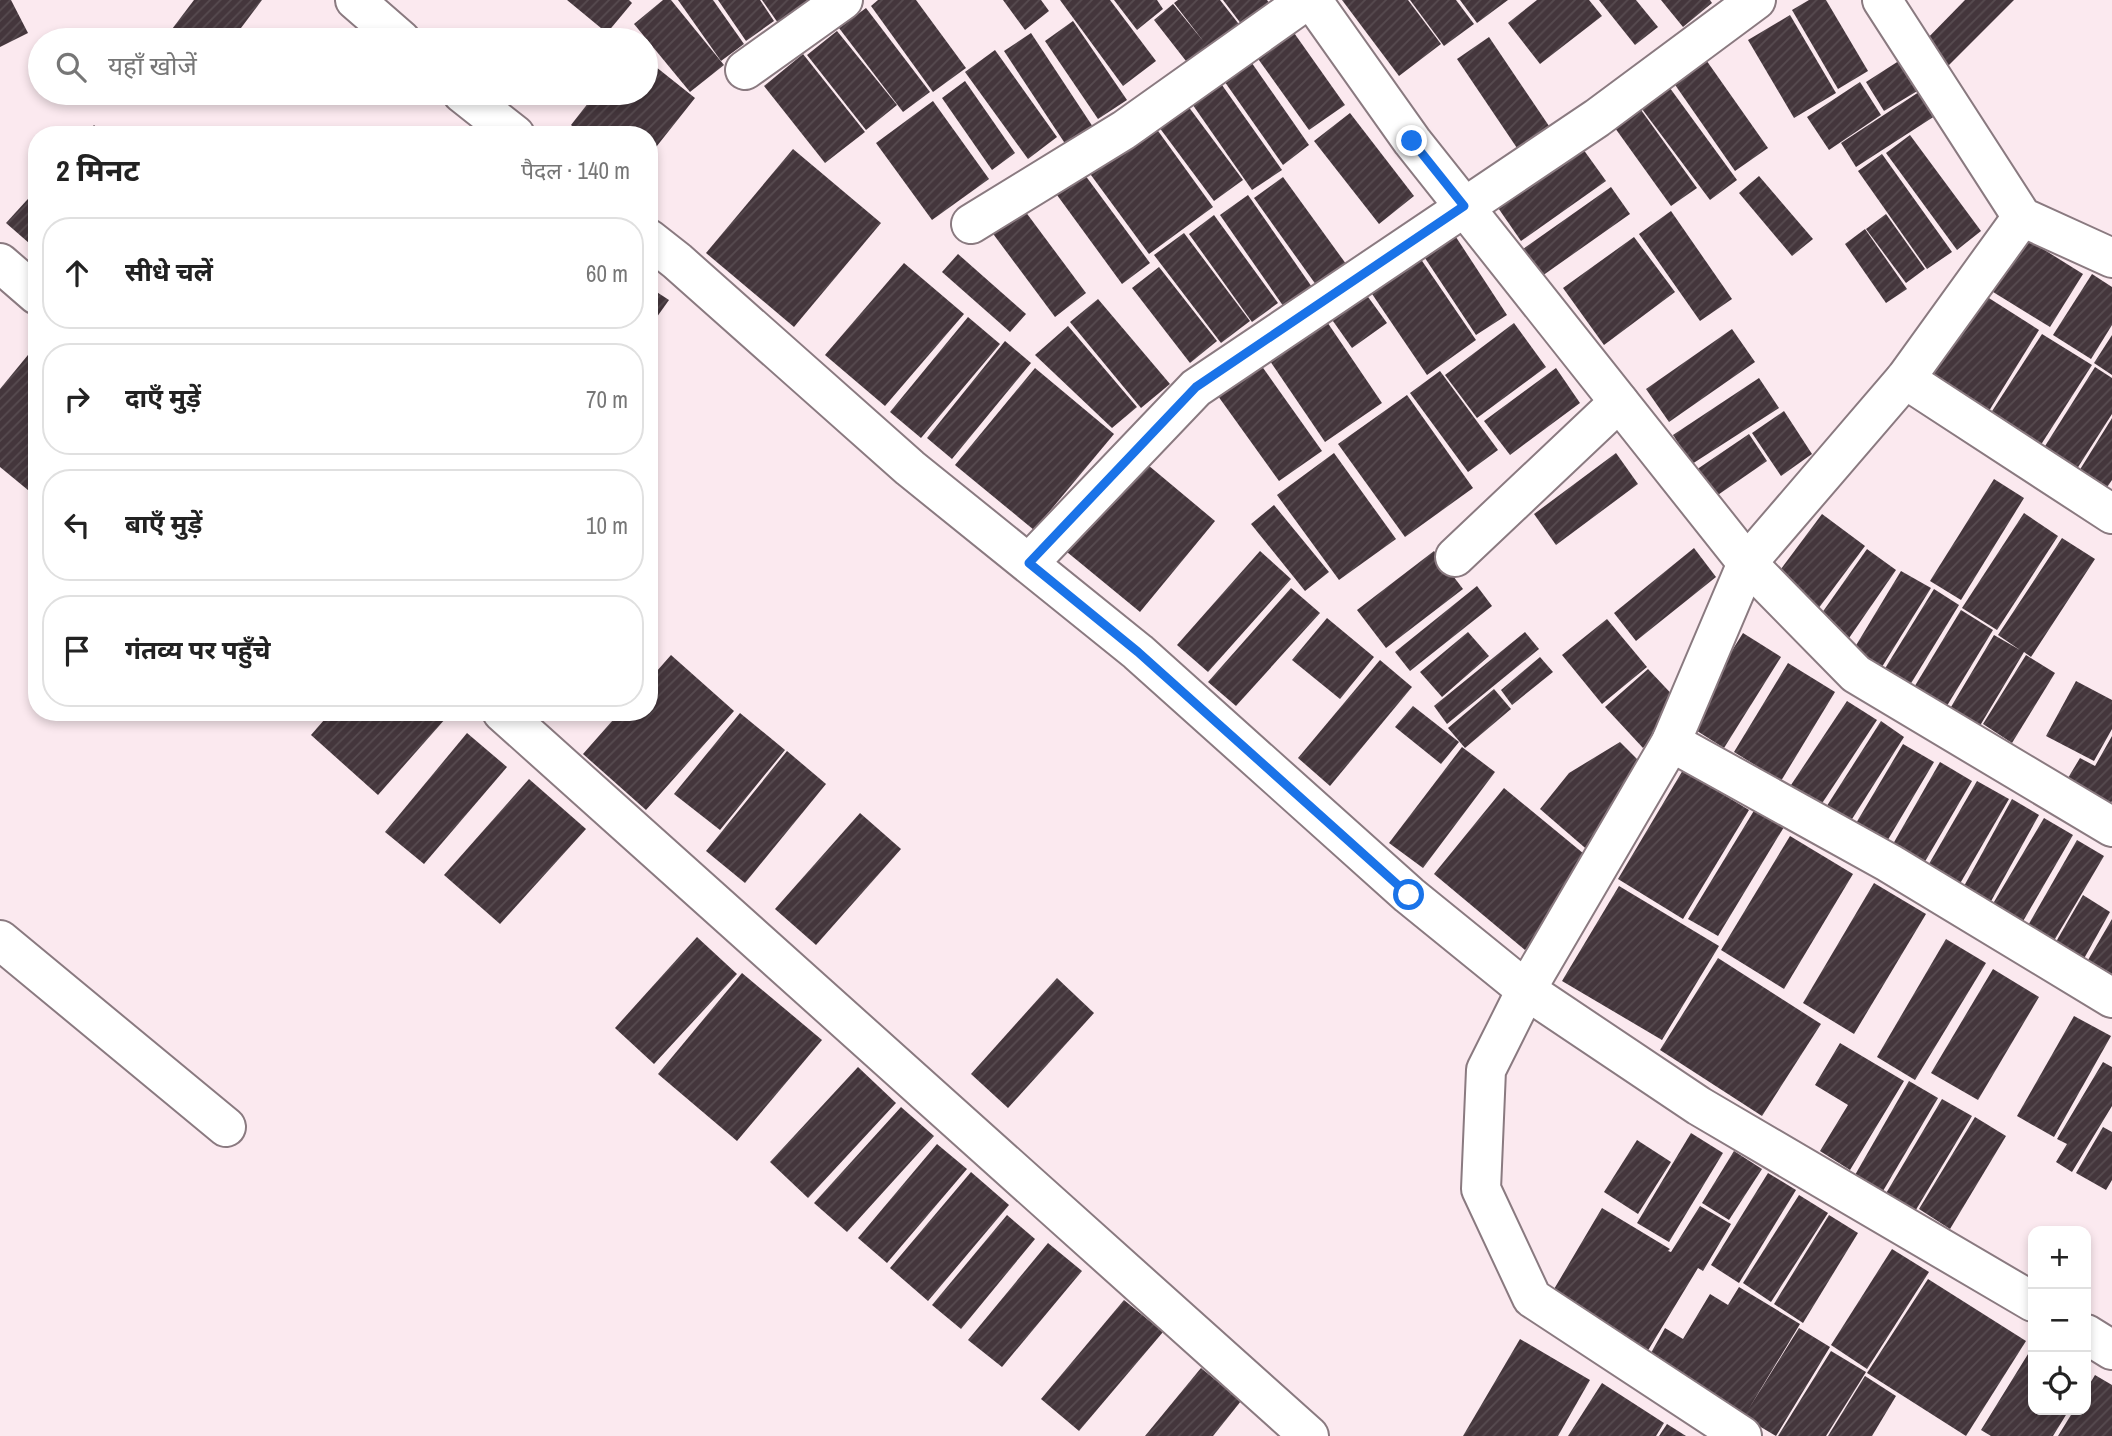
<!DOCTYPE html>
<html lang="hi">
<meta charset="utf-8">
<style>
body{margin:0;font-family:"Archivo Narrow","Noto Sans Devanagari",sans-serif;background:#f2f2f2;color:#222}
.controls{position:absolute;right:21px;bottom:21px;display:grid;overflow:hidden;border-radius:14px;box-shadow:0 4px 10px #0003}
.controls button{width:63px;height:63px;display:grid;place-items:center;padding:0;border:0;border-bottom:2px solid #e0e0e0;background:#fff;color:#222;font:35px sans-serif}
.stop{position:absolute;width:21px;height:21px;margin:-16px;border:5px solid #1a73e8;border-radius:50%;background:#fff}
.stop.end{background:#1a73e8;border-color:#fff;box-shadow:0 2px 7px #0008}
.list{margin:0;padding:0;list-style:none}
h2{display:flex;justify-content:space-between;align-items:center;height:91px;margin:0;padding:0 28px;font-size:30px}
h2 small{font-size:23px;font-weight:400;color:#767676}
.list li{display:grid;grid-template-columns:46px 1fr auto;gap:21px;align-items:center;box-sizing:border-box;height:112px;margin:0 14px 14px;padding:0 14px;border:2px solid #e0e0e0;border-radius:28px}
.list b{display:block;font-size:26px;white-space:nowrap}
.list em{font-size:23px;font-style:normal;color:#767676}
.icon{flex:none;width:38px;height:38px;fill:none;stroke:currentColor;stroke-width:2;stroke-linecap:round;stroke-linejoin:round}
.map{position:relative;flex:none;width:2112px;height:1436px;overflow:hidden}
.search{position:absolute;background:#fff;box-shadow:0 4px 10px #0003;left:28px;top:28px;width:630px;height:77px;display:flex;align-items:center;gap:18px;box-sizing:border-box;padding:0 24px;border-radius:38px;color:#767676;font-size:26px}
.panel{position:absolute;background:#fff;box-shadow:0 4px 10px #0003;left:28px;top:126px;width:630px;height:595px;border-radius:28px}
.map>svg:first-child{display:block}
</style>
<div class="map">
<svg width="2112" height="1436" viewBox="0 0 2112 1436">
<defs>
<pattern id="building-hatch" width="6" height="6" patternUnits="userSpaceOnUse" patternTransform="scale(1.75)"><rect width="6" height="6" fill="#44363c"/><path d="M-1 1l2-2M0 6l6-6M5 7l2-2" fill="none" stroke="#574b50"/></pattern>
</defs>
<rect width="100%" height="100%" fill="#fbe9ef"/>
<g fill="url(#building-hatch)">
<path d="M 0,0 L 11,0 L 28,33 L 0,47 Z"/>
<path d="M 194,0 L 262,0 L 232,40 L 170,40 L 166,37 Z"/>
<path d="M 567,0 L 629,0 L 632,3 L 607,33 Z"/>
<path d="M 663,0 L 671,0 L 724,65 L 690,92 L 634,24 Z"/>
<path d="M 678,0 L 713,0 L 744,44 L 721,61 Z"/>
<path d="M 718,0 L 760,0 L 774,21 L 746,41 Z"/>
<path d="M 762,0 L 808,0 L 810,2 L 778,23 Z"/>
<path d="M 878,0 L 916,0 L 966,68 L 933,92 L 871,6 Z"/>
<path d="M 1003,0 L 1041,0 L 1049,11 L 1025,30 Z"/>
<path d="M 1060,0 L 1110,0 L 1156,61 L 1123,86 Z"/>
<path d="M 1114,0 L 1157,0 L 1163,9 L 1137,30 Z"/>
<path d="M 1178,0 L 1220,0 L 1245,32 L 1193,70 L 1154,20 L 1173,4 L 1204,42 L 1174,3 Z"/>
<path d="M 1223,0 L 1267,0 L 1273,8 L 1245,29 Z"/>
<path d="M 1342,0 L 1408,0 L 1441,44 L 1399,76 Z"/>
<path d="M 1410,0 L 1456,0 L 1474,24 L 1444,46 Z"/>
<path d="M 1460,0 L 1508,0 L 1477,23 Z"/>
<path d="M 1537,0 L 1589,0 L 1602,16 L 1540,64 L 1508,23 Z"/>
<path d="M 1599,0 L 1636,0 L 1658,27 L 1635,45 Z"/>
<path d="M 1661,0 L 1710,0 L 1712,3 L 1683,27 Z"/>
<path d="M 1809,0 L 1826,0 L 1868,71 L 1838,89 L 1792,10 Z"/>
<path d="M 1965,0 L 2014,0 L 1944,70 L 1920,46 Z"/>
<path d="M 866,8 L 930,92 L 903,112 L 839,28 Z"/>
<path d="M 1790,15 L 1836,93 L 1794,118 L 1748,40 Z"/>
<path d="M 1073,21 L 1127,100 L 1098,119 L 1045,41 Z"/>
<path d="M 1292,30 L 1345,105 L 1309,130 L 1256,56 Z"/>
<path d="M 837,31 L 897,105 L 866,130 L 807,55 Z"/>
<path d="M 1031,33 L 1093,127 L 1066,145 L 1004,51 Z"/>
<path d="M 1489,37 L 1549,126 L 1517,148 L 1457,59 Z"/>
<path d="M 995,50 L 1057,137 L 1028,159 L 965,72 Z"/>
<path d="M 803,54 L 865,132 L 825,163 L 764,86 Z"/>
<path d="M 1247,56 L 1309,145 L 1283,165 L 1220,75 Z"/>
<path d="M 1704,57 L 1768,148 L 1735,171 L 1671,79 Z"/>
<path d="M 1905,57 L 1924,87 L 1884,111 L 1866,82 Z"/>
<path d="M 646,59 L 695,98 L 649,156 L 649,135 L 582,135 L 571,125 L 596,93 L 646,93 Z"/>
<path d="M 1217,78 L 1282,170 L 1252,190 L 1188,98 Z"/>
<path d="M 965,81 L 1015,153 L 992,170 L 942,98 Z"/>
<path d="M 1860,82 L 1881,115 L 1829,150 L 1807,117 Z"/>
<path d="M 1667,84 L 1737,180 L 1710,200 L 1639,105 Z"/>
<path d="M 1922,90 L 1938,114 L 1856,167 L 1841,143 Z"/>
<path d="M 933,101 L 989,179 L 932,220 L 876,143 Z"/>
<path d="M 1185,102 L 1243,180 L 1214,201 L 1156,123 Z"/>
<path d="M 1636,103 L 1697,188 L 1671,206 L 1610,121 Z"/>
<path d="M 1350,113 L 1414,196 L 1379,224 L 1314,141 Z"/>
<path d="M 1153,124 L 1213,207 L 1149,254 L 1088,171 Z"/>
<path d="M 94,125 L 105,135 L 85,135 Z"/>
<path d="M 1910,135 L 1981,231 L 1957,250 L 1886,153 Z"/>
<path d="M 1578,142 L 1606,181 L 1521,241 L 1494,202 Z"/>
<path d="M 793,149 L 881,223 L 794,327 L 706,253 Z"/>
<path d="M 1882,154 L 1952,252 L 1927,269 L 1858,171 Z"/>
<path d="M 1085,175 L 1150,263 L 1122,284 L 1057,195 Z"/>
<path d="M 1759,176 L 1813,239 L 1792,256 L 1739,193 Z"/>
<path d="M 1283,177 L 1349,268 L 1319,289 L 1254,198 Z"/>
<path d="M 1611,187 L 1630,214 L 1542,276 L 1523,249 Z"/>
<path d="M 37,189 L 37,250 L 6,223 Z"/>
<path d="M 1248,195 L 1314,290 L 1286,310 L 1220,215 Z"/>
<path d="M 1022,207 L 1086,293 L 1055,317 L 991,231 Z"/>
<path d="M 1671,211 L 1732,299 L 1700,321 L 1639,234 Z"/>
<path d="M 1886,214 L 1925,269 L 1906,283 L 1866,229 Z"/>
<path d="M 1214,215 L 1278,303 L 1252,322 L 1189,234 Z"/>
<path d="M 1865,229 L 1907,289 L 1886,303 L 1845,244 Z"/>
<path d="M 1452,231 L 1507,315 L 1476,335 L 1421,252 Z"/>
<path d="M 1184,233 L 1250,321 L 1221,343 L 1154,255 Z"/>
<path d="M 2019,234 L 2083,274 L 2050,327 L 1985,287 Z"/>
<path d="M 1634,237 L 1675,292 L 1604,345 L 1563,288 Z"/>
<path d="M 958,254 L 1026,314 L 1010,332 L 942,272 Z"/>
<path d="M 1418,255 L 1476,340 L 1427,375 L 1368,288 Z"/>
<path d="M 904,263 L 964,314 L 885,406 L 825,355 Z"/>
<path d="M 1159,267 L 1217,341 L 1190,363 L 1132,288 Z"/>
<path d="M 2092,274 L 2112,287 L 2112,325 L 2091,359 L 2053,335 Z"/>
<path d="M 649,287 L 669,300 L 649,328 Z"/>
<path d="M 1363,290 L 1387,323 L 1352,348 L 1328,314 Z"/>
<path d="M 1981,293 L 2039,330 L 1984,419 L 1925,382 Z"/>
<path d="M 1098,299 L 1170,384 L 1141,408 L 1070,322 Z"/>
<path d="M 1323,316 L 1382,403 L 1325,442 L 1266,355 Z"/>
<path d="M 968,317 L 1000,344 L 921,438 L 890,412 Z"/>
<path d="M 1514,323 L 1546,367 L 1477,418 L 1445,375 Z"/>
<path d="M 1068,326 L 1137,407 L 1112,428 L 1035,355 Z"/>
<path d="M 1732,329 L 1755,362 L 1669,422 L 1646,389 Z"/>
<path d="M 2042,334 L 2092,365 L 2035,454 L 1985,422 Z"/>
<path d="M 2112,335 L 2112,375 L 2094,363 Z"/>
<path d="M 1005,341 L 1031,363 L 952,459 L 927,438 Z"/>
<path d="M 37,344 L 37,491 L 34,495 L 0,467 L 0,389 Z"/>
<path d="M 1261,365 L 1322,451 L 1279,481 L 1218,396 Z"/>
<path d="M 2095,367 L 2112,378 L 2112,414 L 2073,475 L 2040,454 Z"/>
<path d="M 1035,368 L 1114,434 L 1034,530 L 955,465 Z"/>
<path d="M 1556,368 L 1580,403 L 1510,455 L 1484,421 Z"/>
<path d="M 1440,371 L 1498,450 L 1468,472 L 1410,393 Z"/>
<path d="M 1759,378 L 1779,408 L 1692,464 L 1673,435 Z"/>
<path d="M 1407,395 L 1473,488 L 1405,537 L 1338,444 Z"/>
<path d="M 1784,411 L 1812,454 L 1781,476 L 1752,433 Z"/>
<path d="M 2112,418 L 2112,480 L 2103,493 L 2076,476 Z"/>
<path d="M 1749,434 L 1767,461 L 1712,499 L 1693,472 Z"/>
<path d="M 1334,453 L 1396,539 L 1339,580 L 1277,495 Z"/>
<path d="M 1616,453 L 1638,484 L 1556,545 L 1534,514 Z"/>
<path d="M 1142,460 L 1215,521 L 1140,612 L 1067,552 Z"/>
<path d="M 1994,479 L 2024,498 L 1961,600 L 1930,581 Z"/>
<path d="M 1274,505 L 1329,572 L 1305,591 L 1251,524 Z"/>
<path d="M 2024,513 L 2058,536 L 1997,630 L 1962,608 Z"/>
<path d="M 1822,514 L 1865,546 L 1818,609 L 1775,577 Z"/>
<path d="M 2062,538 L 2095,559 L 2031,657 L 2024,652 L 1975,734 L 1945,717 L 1994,635 L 2020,650 L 1998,635 Z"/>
<path d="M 1694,548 L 1716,577 L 1636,641 L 1614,613 Z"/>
<path d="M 1867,549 L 1896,570 L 1847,641 L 1817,620 Z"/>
<path d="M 1260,551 L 1291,579 L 1208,672 L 1177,645 Z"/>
<path d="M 1434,551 L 1463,589 L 1386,648 L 1357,610 Z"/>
<path d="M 1901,571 L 1931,588 L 1880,670 L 1852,652 Z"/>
<path d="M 1477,586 L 1492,606 L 1410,671 L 1395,652 Z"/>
<path d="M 1291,588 L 1320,613 L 1236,706 L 1208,682 Z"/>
<path d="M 1934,589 L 1959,605 L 1910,685 L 1884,670 Z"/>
<path d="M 1961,610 L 1993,630 L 1942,714 L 1910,694 Z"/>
<path d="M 1327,618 L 1374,657 L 1340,699 L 1292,660 Z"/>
<path d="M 1607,619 L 1647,667 L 1602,704 L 1562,655 Z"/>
<path d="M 1468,632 L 1489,656 L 1442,697 L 1420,672 Z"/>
<path d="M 1525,632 L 1539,649 L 1447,724 L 1434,706 Z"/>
<path d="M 1743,633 L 1781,657 L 1724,748 L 1686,724 Z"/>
<path d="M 671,655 L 734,711 L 646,810 L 583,754 L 620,712 L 649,712 L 649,680 Z"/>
<path d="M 2026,655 L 2055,673 L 2012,743 L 1983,724 Z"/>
<path d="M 1540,657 L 1553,672 L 1512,705 L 1501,690 Z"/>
<path d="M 1380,660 L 1412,687 L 1330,786 L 1298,758 Z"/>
<path d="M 1788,663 L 1835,692 L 1781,781 L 1734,752 Z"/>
<path d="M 1648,669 L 1680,703 L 1643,748 L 1605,707 Z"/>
<path d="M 2076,681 L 2112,700 L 2112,729 L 2094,761 L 2046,736 Z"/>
<path d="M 1494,689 L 1511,709 L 1465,748 L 1448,728 Z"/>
<path d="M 1847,701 L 1877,720 L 1817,811 L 1787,791 Z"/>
<path d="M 1413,706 L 1459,742 L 1441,764 L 1395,727 Z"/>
<path d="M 331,712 L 439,712 L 446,718 L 378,795 L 311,735 Z"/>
<path d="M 740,713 L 785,750 L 720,830 L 674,794 Z"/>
<path d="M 1881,721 L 1904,737 L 1847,827 L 1823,812 Z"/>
<path d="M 467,733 L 507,767 L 424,864 L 385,832 Z"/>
<path d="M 2112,736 L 2112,801 L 2108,808 L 2065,783 L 2080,758 L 2095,766 Z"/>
<path d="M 1620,742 L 1643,765 L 1591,853 L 1540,809 L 1569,773 Z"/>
<path d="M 1903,744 L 1934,762 L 1883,848 L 1852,830 Z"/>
<path d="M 1462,747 L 1495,772 L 1423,868 L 1389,843 Z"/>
<path d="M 787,751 L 826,784 L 745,883 L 706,851 Z"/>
<path d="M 1940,762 L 1972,781 L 1920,870 L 1889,851 Z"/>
<path d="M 1683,770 L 1749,810 L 1683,919 L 1618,879 Z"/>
<path d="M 529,779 L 586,829 L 500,924 L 444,875 Z"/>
<path d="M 1977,781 L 2009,799 L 1954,894 L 1922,876 Z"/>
<path d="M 1504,788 L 1595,863 L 1525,950 L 1434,874 Z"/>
<path d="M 2012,799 L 2039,815 L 1985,912 L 1958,897 Z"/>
<path d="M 1755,809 L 1784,827 L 1718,936 L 1688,919 Z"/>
<path d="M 860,813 L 901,849 L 816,945 L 775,909 Z"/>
<path d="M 2044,818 L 2073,835 L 2018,930 L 1988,912 Z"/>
<path d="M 1790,836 L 1853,874 L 1784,989 L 1721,950 Z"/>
<path d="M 2077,840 L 2104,856 L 2052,944 L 2026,929 Z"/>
<path d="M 1874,883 L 1926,914 L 1854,1034 L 1803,1003 Z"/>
<path d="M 1619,886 L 1719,946 L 1662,1040 L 1562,981 Z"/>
<path d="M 2083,895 L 2110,912 L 2081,964 L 2053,947 Z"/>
<path d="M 2112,919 L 2112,974 L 2088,960 Z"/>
<path d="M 697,937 L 737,974 L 654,1064 L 615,1028 Z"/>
<path d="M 1946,939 L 1986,963 L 1915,1080 L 1877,1057 Z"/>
<path d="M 1718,958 L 1821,1024 L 1762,1116 L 1660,1050 Z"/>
<path d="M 1993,969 L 2039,997 L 1978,1100 L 1931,1073 Z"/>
<path d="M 742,973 L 822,1040 L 737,1141 L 658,1074 Z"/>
<path d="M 1057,978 L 1094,1013 L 1008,1108 L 971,1074 Z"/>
<path d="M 2074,1016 L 2111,1036 L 2054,1137 L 2017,1116 Z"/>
<path d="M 1840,1043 L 1904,1081 L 1850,1170 L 1820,1151 L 1848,1105 L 1815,1085 Z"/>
<path d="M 2103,1062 L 2112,1067 L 2112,1106 L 2072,1172 L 2056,1162 L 2067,1144 L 2057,1139 Z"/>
<path d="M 858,1067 L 896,1103 L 808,1198 L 770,1162 Z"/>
<path d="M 1909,1081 L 1938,1098 L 1883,1191 L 1855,1175 Z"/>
<path d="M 1942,1099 L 1972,1116 L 1914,1213 L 1885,1195 Z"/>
<path d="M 901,1107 L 934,1136 L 847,1232 L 814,1203 Z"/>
<path d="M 1975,1117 L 2006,1136 L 1950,1229 L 1919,1209 Z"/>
<path d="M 2103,1127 L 2112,1132 L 2112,1180 L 2106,1190 L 2076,1173 Z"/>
<path d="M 1691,1133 L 1723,1153 L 1669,1242 L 1637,1223 Z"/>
<path d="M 1637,1140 L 1671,1162 L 1638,1214 L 1604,1192 Z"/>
<path d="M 937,1144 L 967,1169 L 887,1263 L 858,1238 Z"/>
<path d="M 1734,1151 L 1762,1169 L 1729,1220 L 1702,1203 Z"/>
<path d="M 971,1172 L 1009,1205 L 928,1301 L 890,1268 Z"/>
<path d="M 1768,1173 L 1796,1190 L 1739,1283 L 1711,1265 Z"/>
<path d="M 1799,1195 L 1828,1213 L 1771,1302 L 1743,1283 Z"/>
<path d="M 1700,1206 L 1731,1224 L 1703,1271 L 1698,1268 L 1644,1357 L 1547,1301 L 1602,1208 L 1670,1249 L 1668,1251 L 1671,1252 Z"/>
<path d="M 1007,1215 L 1035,1239 L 961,1329 L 932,1305 Z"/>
<path d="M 1829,1215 L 1858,1233 L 1803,1323 L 1774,1304 Z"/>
<path d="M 1048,1243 L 1082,1271 L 1002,1367 L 968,1340 Z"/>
<path d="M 1892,1249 L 1929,1272 L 1867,1369 L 1831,1345 Z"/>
<path d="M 1928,1279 L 2026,1341 L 1966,1436 L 1867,1373 Z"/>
<path d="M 1739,1287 L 1800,1324 L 1748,1410 L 1799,1328 L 1830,1347 L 1776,1436 L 1647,1360 L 1665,1328 L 1683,1339 L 1710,1294 L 1728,1305 Z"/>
<path d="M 1124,1300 L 1163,1332 L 1079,1431 L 1041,1399 Z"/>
<path d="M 1520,1339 L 1590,1380 L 1558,1436 L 1463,1436 Z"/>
<path d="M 2033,1346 L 2033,1410 L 2069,1410 L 2053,1436 L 1991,1436 L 1981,1430 Z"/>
<path d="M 1831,1351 L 1866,1372 L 1826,1436 L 1778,1436 Z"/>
<path d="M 1201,1368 L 1241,1401 L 1213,1436 L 1145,1436 Z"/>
<path d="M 2095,1375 L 2112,1385 L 2112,1436 L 2058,1436 L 2074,1410 L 2086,1410 L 2086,1390 Z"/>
<path d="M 1865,1376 L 1896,1396 L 1872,1436 L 1828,1436 Z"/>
<path d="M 1602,1383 L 1664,1423 L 1656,1436 L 1568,1436 Z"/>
<path d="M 1667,1424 L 1686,1436 L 1659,1436 Z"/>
</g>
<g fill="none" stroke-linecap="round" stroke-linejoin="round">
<defs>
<g id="street">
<path d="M 355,0 L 401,40"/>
<path d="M 1312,0 L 1412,141 L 1747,563 L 1856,674 L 2112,827"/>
<path d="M 1882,0 L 2022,217 L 2112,258"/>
<path d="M 745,70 L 843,0"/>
<path d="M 462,93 L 515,135"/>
<path d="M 971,224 L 1124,130 L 1307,0"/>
<path d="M 649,239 L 677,261 L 910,468 L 1138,652 L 1409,895 L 1526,990 L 1699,1106 L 2033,1302"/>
<path d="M 0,263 L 37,295"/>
<path d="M 1905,379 L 2112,514"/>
<path d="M 1455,557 L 1619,402"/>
<path d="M 1029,563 L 1196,388 L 1597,118 L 1756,0"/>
<path d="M 502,712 L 1309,1436"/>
<path d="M 1671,742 L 1889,863 L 2112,998"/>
<path d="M 0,940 L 226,1127"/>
<path d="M 2086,1334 L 2112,1350"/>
<path d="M 1742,1436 L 1532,1298 L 1481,1189 L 1486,1070 L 1526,990 L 1671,742 L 1747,563 L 1905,379 L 2022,217"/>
</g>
</defs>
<use href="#street" stroke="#8a7a80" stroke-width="42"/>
<use href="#street" stroke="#fff" stroke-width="38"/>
</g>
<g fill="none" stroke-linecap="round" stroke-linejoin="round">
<path stroke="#1a73e8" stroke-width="9" d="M 1409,895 L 1138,652 L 1029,563 L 1196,387 L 1464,206 L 1412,141"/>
</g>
</svg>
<div class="controls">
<button>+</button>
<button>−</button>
<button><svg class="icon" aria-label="locate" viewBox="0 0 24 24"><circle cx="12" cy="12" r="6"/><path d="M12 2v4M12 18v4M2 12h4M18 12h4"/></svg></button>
</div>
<div class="stop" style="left:1409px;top:895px"></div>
<div class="stop end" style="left:1412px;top:141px"></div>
<div class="search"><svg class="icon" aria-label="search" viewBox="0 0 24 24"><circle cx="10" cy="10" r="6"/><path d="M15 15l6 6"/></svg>यहाँ खोजें</div>
<section class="panel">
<h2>2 मिनट<small>पैदल · 140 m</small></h2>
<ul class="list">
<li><svg class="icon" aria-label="ahead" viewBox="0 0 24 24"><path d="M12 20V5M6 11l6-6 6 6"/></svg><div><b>सीधे चलें</b></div><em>60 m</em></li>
<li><svg class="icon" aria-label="right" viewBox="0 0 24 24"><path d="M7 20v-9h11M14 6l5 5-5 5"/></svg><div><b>दाएँ मुड़ें</b></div><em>70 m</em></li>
<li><svg class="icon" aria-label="left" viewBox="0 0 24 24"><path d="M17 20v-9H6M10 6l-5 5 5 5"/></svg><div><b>बाएँ मुड़ें</b></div><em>10 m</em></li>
<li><svg class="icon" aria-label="arrive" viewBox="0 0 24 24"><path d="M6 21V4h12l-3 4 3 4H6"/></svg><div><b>गंतव्य पर पहुँचे</b></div></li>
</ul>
</section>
</div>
